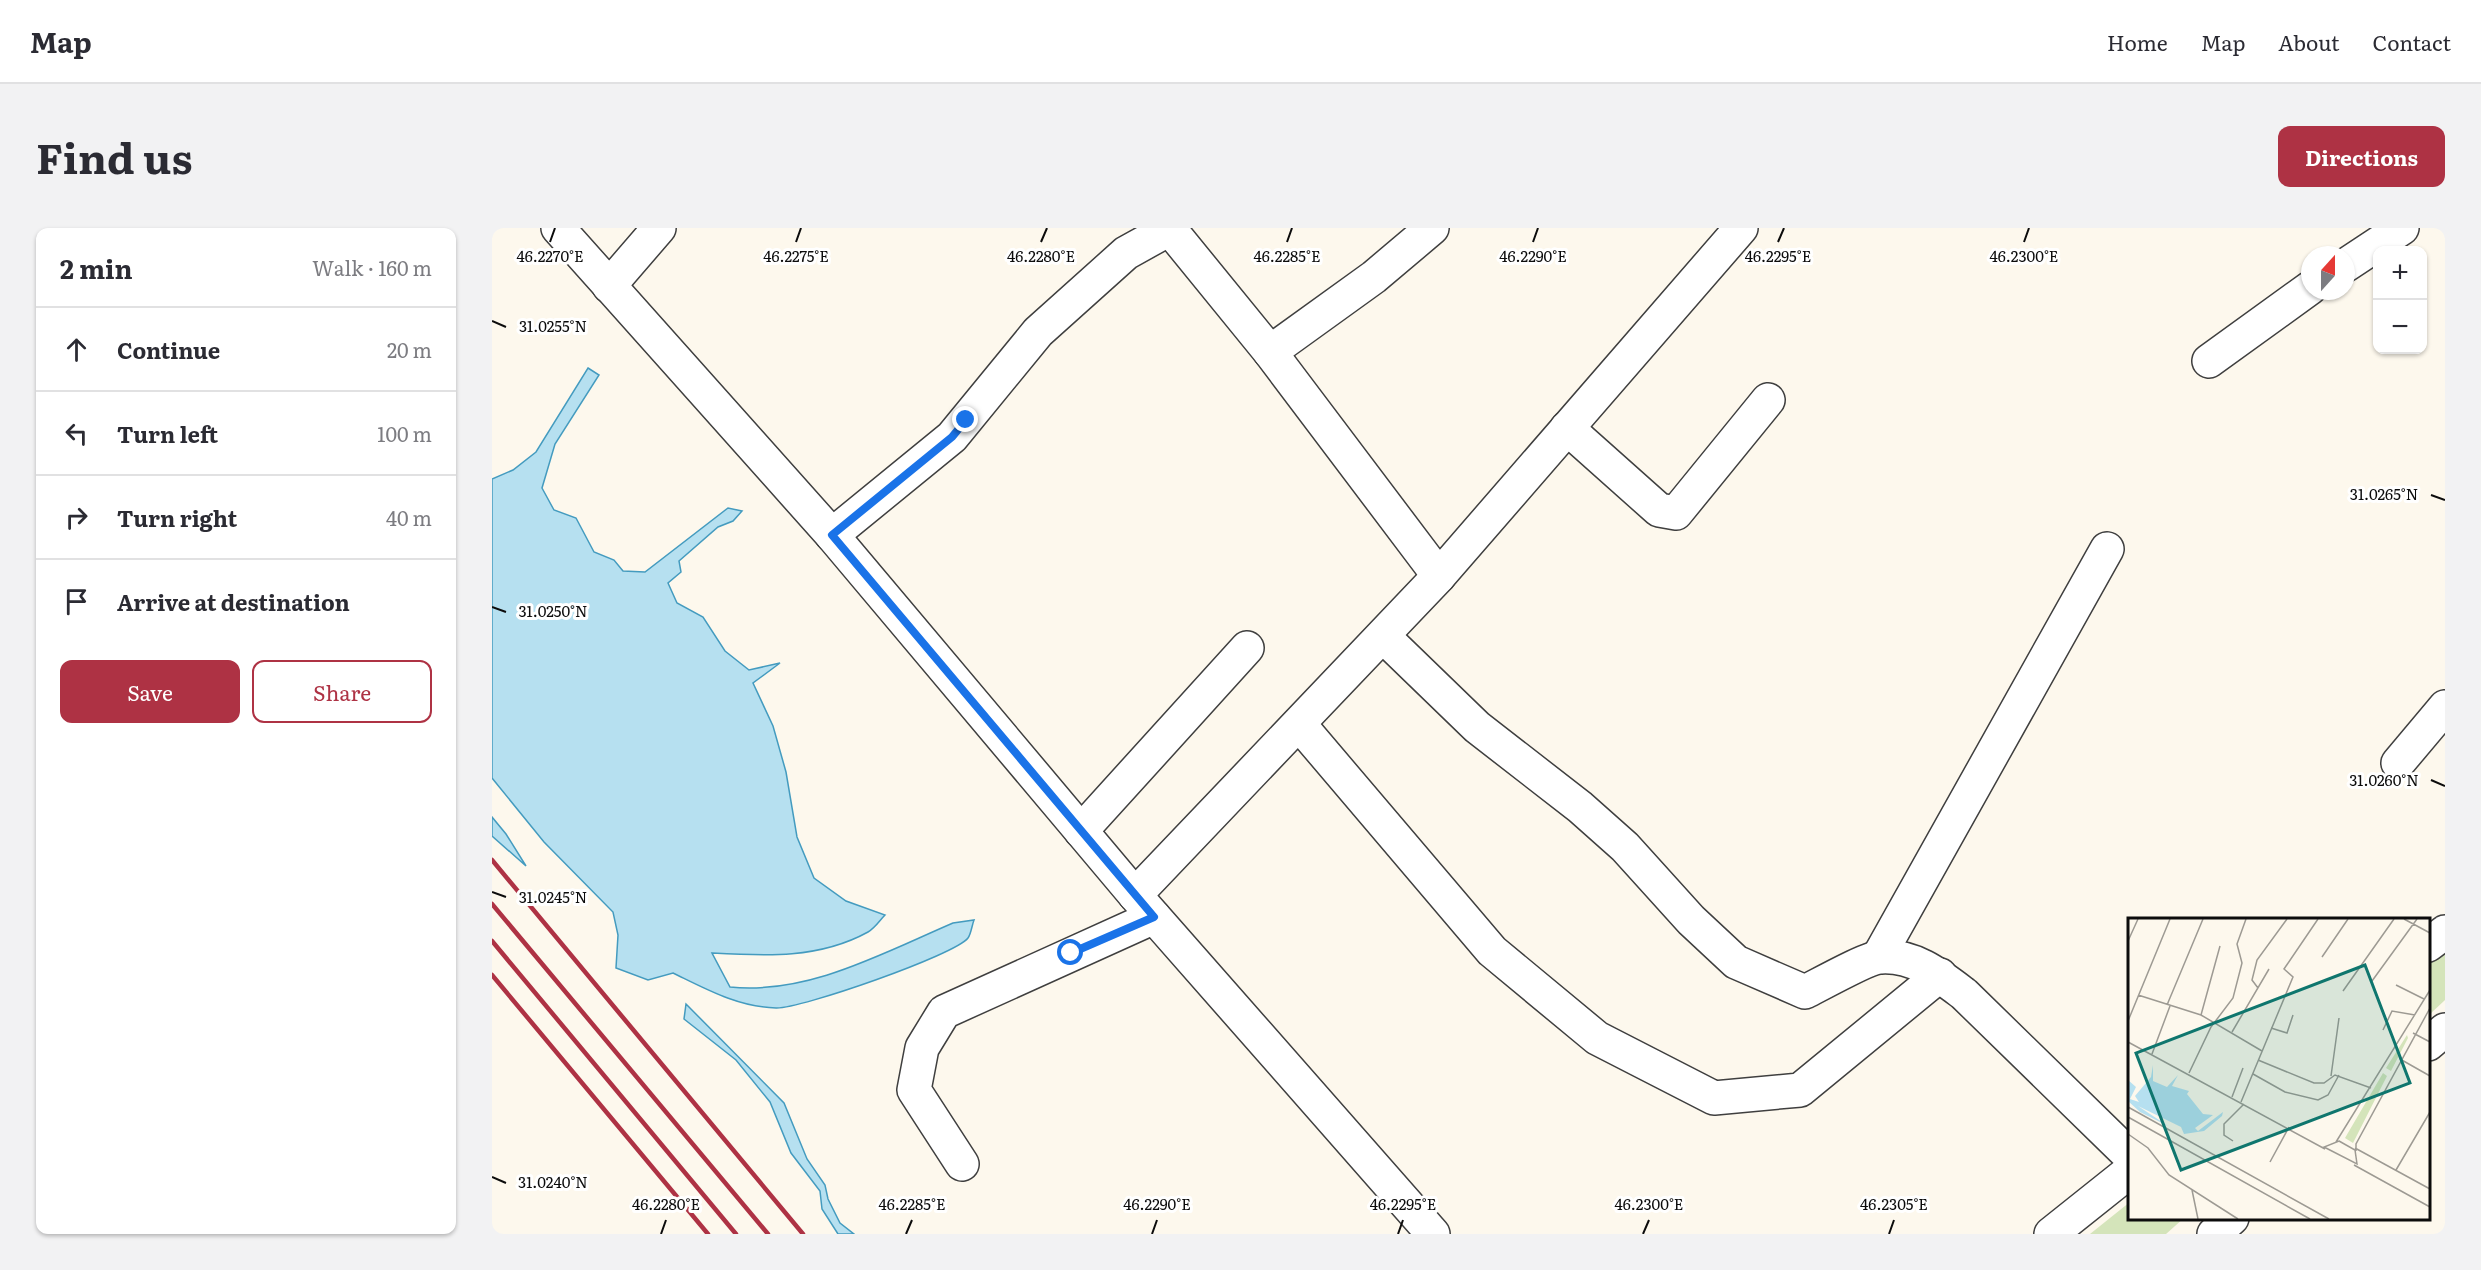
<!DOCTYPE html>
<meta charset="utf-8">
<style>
body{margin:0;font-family:Literata,serif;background:#f2f2f3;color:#2b2b33}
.controls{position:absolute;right:18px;top:18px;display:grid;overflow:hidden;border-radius:12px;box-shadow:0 2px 4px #0004}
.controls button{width:54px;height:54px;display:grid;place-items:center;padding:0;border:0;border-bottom:2px solid #e1e1e2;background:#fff;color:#2b2b33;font:30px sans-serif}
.compass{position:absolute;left:1809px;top:18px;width:54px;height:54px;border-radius:50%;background:#fff;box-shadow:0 2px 4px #0004;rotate:21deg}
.stop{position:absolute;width:18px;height:18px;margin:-14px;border:4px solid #1a73e8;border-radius:50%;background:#fff}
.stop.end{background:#1a73e8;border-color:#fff;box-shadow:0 2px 6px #0008}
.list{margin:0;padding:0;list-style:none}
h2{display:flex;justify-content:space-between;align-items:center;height:78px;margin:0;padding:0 24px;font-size:26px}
h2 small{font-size:20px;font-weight:400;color:#7c7c81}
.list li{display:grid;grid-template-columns:39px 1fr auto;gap:18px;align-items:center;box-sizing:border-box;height:84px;padding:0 24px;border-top:2px solid #e1e1e2}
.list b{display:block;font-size:22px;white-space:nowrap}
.list em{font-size:20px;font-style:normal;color:#7c7c81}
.actions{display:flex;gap:12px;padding:18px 24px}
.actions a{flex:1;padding:14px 0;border:2px solid #ae3244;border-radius:12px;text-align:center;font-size:21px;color:#ae3244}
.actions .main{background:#ae3244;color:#fff}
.icon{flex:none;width:33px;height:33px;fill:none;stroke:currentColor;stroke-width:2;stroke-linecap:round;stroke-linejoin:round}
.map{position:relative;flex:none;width:1953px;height:1006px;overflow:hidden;border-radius:12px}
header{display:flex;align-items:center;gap:36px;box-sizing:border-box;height:84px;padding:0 30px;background:#fff;border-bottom:2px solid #e1e1e2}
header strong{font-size:28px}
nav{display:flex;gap:33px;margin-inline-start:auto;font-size:21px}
.intro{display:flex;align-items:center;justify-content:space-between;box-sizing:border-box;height:144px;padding:0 36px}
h1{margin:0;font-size:42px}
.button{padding:15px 27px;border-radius:12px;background:#ae3244;color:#fff;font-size:21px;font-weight:700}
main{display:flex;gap:36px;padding:0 36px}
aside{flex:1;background:#fff;border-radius:12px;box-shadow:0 2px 4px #0004}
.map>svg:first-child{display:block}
</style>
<header>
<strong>Map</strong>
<nav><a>Home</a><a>Map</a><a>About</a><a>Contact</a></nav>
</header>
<div class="intro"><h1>Find us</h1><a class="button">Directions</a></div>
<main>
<aside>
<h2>2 min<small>Walk · 160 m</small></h2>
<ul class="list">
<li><svg class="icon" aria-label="ahead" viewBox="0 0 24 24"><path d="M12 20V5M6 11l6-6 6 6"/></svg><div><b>Continue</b></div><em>20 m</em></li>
<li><svg class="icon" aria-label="left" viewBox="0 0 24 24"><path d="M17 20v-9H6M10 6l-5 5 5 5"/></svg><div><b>Turn left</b></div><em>100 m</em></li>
<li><svg class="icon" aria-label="right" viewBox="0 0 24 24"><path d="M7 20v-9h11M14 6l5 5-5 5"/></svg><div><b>Turn right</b></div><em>40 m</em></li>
<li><svg class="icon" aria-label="arrive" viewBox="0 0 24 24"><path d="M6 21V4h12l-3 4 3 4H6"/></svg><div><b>Arrive at destination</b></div></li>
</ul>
<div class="actions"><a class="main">Save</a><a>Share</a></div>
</aside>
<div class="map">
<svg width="1953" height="1006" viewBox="0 0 1953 1006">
<rect width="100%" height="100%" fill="#fdf8ed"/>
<g fill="#d4e4ba">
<path d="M 1953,719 L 1953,772 L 1937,787 L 1936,732 Z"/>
<path d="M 1638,974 L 1638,990 L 1692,990 L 1674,1006 L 1598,1006 Z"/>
</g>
<g fill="#b6e0f0" stroke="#449bbf" stroke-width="1.5">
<path d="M 96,140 L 107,147 L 63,216 L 50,260 L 62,282 L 84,290 L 102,324 L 122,332 L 131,343 L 153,344 L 236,280 L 250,283 L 241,293 L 226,299 L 187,333 L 189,344 L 176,355 L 185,375 L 211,389 L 233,423 L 257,442 L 288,435 L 261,455 L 281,498 L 294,544 L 305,609 L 322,650 L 354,673 L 393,687 C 388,692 383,700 376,704 C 327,731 274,728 220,725 L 238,759 C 316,767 391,725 461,695 L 482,692 C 480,697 479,706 476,710 C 463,727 308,781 284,780 C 246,779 214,761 181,745 L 156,752 L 124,740 L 126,707 L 121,684 L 52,614 L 0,550 L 0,251 L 21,242 L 44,224 Z"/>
<path d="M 0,589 L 14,606 L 34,638 L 0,608 Z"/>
<path d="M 194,776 L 292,875 L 315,931 L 333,957 L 336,971 L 348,995 L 362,1006 L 346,1006 L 330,981 L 328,963 L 299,925 L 278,874 L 244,832 L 192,791 Z"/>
</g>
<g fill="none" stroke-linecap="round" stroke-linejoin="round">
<defs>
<g id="minor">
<path d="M 66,0 L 340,307 L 643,667 L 941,1006"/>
<path d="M 677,0 L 778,124 L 947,348"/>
<path d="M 1854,37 L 1910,0"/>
<path d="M 117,58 L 167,0"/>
<path d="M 778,124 L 882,49 L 940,0"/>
<path d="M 1717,133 L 1818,60"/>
<path d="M 1075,200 L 1167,282 L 1184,285 L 1276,172"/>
<path d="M 340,307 L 460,209 L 546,104 L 634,25 L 679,0"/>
<path d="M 891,408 L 985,499 L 1088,579 L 1133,619 L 1199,692 L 1244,734 L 1313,764 C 1327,757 1377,729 1389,729 C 1422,727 1447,747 1472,766 L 1638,928"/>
<path d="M 807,496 L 1000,723 L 1105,810 L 1222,870 L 1308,862 L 1448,747"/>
<path d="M 1906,535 L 1953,479"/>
<path d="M 589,603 L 755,420"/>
<path d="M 643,667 L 947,348 L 1249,0"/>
<path d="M 1936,717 L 1953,704"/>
<path d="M 1387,728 L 1615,321"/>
<path d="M 1936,816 L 1953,802"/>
<path d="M 470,936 L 422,862 L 430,820 L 452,784 L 662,689"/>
<path d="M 1559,1006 L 1638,943"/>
<path d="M 1722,1006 L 1740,990"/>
</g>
</defs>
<use href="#minor" stroke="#3f3f3f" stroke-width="36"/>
<use href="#minor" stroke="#fff" stroke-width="33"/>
<g stroke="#ae3244" stroke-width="4.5">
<path d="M 0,632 L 311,1006"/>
<path d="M 0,676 L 276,1006"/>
<path d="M 0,713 L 244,1006"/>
<path d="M 0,747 L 216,1006"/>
</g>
</g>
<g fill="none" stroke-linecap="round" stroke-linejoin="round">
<path stroke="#1a73e8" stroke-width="8" d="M 474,192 L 460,209 L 340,307 L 662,689 L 579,725"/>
</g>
<path fill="none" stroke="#0c0c0c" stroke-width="2" d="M 58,14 L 63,0M 304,14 L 309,0M 549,14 L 555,0M 795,14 L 800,0M 1041,14 L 1046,0M 1286,14 L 1292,0M 1532,14 L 1537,0M 0,93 L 14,99M 1939,267 L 1953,272M 0,379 L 14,384M 1939,552 L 1953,558M 0,664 L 14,669M 0,949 L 14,955M 169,1006 L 174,992M 414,1006 L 420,992M 660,1006 L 665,992M 906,1006 L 911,992M 1151,1006 L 1157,992M 1397,1006 L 1402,992"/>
<g transform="translate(1636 690)">
<rect width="302" height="302" fill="#fdf8ed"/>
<path d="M 279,117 L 280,120 L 263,153 L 258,150 ZM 255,155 L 259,158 L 225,225 L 217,220 Z" fill="#d4e4ba"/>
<path d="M 25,147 L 25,163 L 39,169 L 50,157 L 44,168 L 61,173 L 59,176 L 75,196 L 85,197 L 67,210 L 70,213 L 95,194 L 94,198 L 76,213 L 56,216 L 53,209 L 10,188 L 40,208 L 12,194 L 0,183 L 0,162 L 8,169 L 2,181 L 11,184 L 7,178 L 23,159 Z" fill="#b6e0f0"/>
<path fill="none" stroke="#9d9a93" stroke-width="1.5" d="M 276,1 L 302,15M 0,23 L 10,1M 194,39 L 220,1M 244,63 L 289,1M 268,67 L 296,81M 130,70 L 124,62 L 129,42 L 159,1M 215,73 L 266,1M 10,77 L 73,97 L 134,133M 39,87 L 75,1M 73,97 L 92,28M 0,103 L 42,1M 143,110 L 159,115 L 165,97M 255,112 L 264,93 L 287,97M 104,114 L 141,51M 285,115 L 302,124M 0,124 L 197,231M 24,136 L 42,88M 272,141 L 302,158M 130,142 L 186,165 L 196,165 L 207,157 L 243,170M 61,155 L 83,109 L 105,80 L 114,45 L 109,26 L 118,1M 125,156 L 157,174 L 190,182 L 200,177 L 211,157M 203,158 L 211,100M 104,179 L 115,150M 113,184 L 165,59 L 156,51 L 190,1M 0,189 L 201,301M 0,199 L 182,301M 0,216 L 20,230 L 41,257 L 110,301M 105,223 L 96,217 L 96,206 L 116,186M 211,223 L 227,232 L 229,246 L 196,229 ZM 208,224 L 302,72M 227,230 L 302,271M 228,233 L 228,226 L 302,90M 142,244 L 161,209M 226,247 L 302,289M 268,252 L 302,194M 64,272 L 70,301"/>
<path fill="#0f766e" fill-opacity="0.15" stroke="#0f766e" stroke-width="3" d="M 237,47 L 282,165 L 53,252 L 8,135 Z"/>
<rect width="302" height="302" fill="none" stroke="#0c0c0c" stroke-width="3"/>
</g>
<g font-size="15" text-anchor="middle" fill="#0c0c0c" stroke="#fff" stroke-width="6" stroke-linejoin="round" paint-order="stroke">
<text x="58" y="34">46.2270°E</text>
<text x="304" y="34">46.2275°E</text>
<text x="549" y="34">46.2280°E</text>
<text x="795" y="34">46.2285°E</text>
<text x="1041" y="34">46.2290°E</text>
<text x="1286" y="34">46.2295°E</text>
<text x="1532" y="34">46.2300°E</text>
<text x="61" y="104">31.0255°N</text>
<text x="1892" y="272">31.0265°N</text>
<text x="61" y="389">31.0250°N</text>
<text x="1892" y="558">31.0260°N</text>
<text x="61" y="675">31.0245°N</text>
<text x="61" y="960">31.0240°N</text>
<text x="174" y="982">46.2280°E</text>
<text x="420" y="982">46.2285°E</text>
<text x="665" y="982">46.2290°E</text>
<text x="911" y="982">46.2295°E</text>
<text x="1157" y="982">46.2300°E</text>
<text x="1402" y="982">46.2305°E</text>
</g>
</svg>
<div class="controls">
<button>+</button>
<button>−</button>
</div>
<svg class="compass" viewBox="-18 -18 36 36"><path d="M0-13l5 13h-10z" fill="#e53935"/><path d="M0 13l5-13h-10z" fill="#7c7c81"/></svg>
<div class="stop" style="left:579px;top:725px"></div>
<div class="stop end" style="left:474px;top:192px"></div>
</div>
</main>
